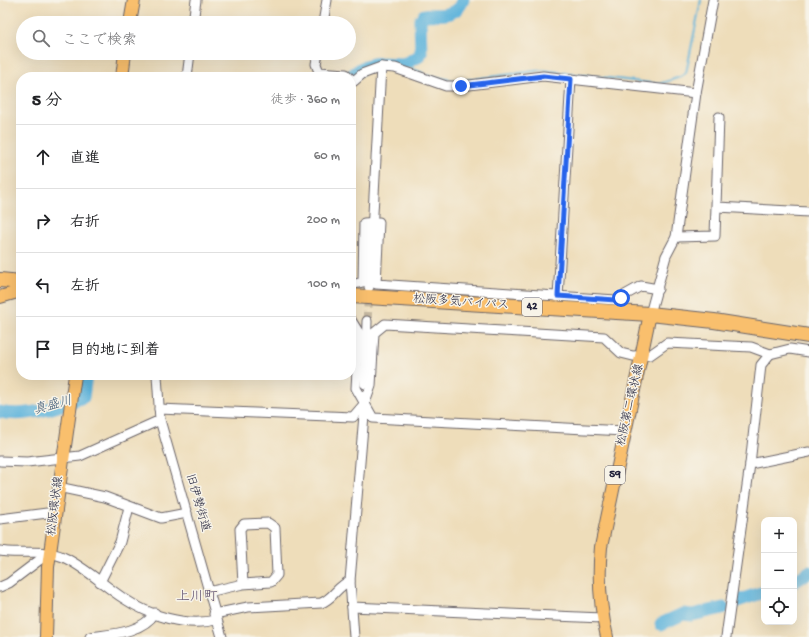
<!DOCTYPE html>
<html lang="ja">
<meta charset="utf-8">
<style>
body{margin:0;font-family:"Gochi Hand","Klee One",sans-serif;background:#f6f6f6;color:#202124}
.controls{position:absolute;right:12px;bottom:12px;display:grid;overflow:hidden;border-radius:8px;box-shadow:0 4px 16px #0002}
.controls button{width:36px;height:36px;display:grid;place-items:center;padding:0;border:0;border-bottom:1px solid #e0e0e0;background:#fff;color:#202124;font:20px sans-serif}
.stop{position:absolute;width:12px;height:12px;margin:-9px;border:3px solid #2563eb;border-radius:50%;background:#fff}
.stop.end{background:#2563eb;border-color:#fff;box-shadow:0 1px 4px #0008}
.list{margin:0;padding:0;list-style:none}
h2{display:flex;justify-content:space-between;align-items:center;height:52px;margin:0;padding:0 16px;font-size:17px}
h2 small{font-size:13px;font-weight:400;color:#757577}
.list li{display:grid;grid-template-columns:26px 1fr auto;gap:12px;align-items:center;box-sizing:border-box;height:64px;padding:0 16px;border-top:1px solid #e0e0e0}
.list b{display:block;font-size:15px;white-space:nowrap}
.list em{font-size:13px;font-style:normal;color:#757577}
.icon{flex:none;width:22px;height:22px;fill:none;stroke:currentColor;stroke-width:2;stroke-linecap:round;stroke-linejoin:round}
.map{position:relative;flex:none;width:809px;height:637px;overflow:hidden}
.search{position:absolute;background:#fff;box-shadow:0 4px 16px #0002;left:16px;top:16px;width:340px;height:44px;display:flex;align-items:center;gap:10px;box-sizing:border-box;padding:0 14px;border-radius:22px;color:#757577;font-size:15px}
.panel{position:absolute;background:#fff;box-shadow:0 4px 16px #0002;left:16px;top:72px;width:340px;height:308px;border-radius:16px}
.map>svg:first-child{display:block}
</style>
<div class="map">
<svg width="809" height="637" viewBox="0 0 809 637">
<rect width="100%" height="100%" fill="#f7f3e8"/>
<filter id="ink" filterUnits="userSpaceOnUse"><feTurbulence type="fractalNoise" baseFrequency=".025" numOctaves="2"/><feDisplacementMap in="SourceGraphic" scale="8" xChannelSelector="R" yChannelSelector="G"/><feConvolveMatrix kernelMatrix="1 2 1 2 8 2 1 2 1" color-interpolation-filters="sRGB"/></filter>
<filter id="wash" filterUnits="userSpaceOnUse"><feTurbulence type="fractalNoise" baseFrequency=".012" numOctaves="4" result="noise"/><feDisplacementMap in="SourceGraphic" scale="16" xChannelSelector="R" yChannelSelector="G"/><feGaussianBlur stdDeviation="0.9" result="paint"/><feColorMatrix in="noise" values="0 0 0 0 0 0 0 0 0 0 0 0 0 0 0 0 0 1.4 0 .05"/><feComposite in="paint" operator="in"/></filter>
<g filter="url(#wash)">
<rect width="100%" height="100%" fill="#eeddba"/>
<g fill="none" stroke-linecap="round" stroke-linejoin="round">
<g stroke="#5eb4db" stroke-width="2">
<path d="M 402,64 L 423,73"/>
<path d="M 427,75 L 457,81 L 542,70 L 659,84 L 680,77 L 686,73 L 701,0"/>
</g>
<g stroke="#5eb4db" stroke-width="13">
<path d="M 350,77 C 368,60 378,63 400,64 C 406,64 413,59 418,57 L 421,53 L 420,20 L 424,15 C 440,14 456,18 463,0"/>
<path d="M 0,412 C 27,418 58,407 83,397 L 86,375"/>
<path d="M 794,582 L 809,572"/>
<path d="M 737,601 L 764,592"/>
<path d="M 661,624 L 683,614 L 692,615 L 723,608"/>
</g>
</g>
</g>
<g filter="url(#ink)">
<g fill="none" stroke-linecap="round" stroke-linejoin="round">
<path stroke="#c5b8a1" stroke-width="9" stroke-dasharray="9 4.5" stroke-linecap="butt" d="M 367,321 L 369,292"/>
<defs>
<g id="minor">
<path d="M 193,23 L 196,0"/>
<path d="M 323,23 L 327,0"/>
<path d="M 318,53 L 316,64 L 319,72 L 346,74 L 349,77"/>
<path d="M 187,77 L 190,53"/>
<path d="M 351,79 L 354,81 L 362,74 L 381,67 L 395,68 L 446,86 L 461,86 L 543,76 L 696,93"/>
<path d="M 717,207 L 809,212"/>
<path d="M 676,237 L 715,236 L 719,117"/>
<path d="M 351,285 L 363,282 L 364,223 L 379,222 L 376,284 L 616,300 L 641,286 L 658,289"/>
<path d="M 369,287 L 381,67"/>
<path d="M 558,297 L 571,79"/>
<path d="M 650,314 L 666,256 L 676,237 L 696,93 L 713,0"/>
<path d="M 351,320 L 359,333 L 356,388 L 373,418 L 624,431"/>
<path d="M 157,375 L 160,420 L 222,637"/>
<path d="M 365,384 L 367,321"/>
<path d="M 159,409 L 353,417 L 365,403 L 371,386 L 374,333 L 385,324 L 604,337 L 621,353 L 633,356 L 650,355 L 667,343 L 751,347 L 770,354 L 790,349 L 809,352"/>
<path d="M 0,461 L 27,462 L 80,456 L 160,420"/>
<path d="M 750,464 L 809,452"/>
<path d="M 58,487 L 105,497 L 161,518 L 187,513"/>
<path d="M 0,519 L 55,512"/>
<path d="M 0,551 C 21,555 43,548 63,557 C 85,567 103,585 123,598 C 150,616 185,627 216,620"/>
<path d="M 100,582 L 120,542 L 129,507"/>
<path d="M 0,587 L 9,583 L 50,552"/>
<path d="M 208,592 L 243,584 L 271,582 L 277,575 L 275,528 L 268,523 L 244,524 L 240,529 L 243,584"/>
<path d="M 352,607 L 602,618"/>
<path d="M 214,614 L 248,607 L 321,603 C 333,599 337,586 350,581"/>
<path d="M 90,637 C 112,634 142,633 155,613"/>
<path d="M 354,637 L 350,581 L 365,403"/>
<path d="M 726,637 L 750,464 L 761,365 L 770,354"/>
</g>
<g id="major">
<path d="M 130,23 L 134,0"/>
<path d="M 122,77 L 125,53"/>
<path d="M 0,297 L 21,291"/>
<path d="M 46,637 L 48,567 L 75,375"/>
<path d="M 607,637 C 600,607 598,578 601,547 L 650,314"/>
</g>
<g id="highway">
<path d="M 0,280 L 21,282"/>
<path d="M 351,296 L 650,314 L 714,321 L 809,336"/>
</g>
</defs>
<use href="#minor" stroke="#696367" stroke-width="11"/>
<use href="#major" stroke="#696367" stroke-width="14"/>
<use href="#highway" stroke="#696367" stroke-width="16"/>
<use href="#minor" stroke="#fff" stroke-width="9"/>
<use href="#major" stroke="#f9bf6d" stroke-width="12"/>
<use href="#highway" stroke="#f9bf6d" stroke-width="14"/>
</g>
</g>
<g fill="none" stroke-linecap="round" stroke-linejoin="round" filter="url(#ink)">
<path stroke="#2563eb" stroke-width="5" d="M 461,86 L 543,76 L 571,79 L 558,296 L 616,300 L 621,298"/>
</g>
<g text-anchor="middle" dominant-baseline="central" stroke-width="3" stroke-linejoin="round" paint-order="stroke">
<g fill="#f7f3e8" stroke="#62616f" stroke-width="1">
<rect x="522" y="298" width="20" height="18" rx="3"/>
<rect x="605" y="466" width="20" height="18" rx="3"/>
</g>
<g font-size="11" font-weight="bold" fill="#22223b">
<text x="532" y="307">42</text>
<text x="615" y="475">59</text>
</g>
<g font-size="12" fill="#22223b" stroke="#f7f3e8">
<text transform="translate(461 303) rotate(4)">松阪多気バイパス</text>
<text transform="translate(631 405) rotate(-77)">松阪第二環状線</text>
<text transform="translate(197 503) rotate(74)">旧伊勢街道</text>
<text transform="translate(56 506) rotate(-83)">松阪環状線</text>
</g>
<g font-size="13" font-style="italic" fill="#375573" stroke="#f7f3e8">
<text transform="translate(53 406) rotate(-15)">真盛川</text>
</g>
<g font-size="14" fill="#5d4d6c" stroke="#f7f3e8">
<text x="197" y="597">上川町</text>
</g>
</g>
</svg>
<div class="controls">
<button>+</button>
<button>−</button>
<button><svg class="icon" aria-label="locate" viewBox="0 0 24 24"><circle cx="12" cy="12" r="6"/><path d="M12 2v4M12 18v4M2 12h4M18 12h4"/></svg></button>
</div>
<div class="stop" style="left:621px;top:298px"></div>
<div class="stop end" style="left:461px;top:86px"></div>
<div class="search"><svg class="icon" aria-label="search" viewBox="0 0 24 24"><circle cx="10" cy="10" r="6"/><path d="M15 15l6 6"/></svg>ここで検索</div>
<section class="panel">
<h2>5 分<small>徒歩 · 360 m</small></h2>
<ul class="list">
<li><svg class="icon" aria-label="ahead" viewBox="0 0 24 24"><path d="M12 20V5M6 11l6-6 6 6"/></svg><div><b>直進</b></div><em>60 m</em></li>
<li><svg class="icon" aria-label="right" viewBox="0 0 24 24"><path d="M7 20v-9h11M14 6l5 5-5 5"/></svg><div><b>右折</b></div><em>200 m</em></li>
<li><svg class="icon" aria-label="left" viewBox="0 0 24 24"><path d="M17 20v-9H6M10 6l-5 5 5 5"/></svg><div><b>左折</b></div><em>100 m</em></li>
<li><svg class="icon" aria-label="arrive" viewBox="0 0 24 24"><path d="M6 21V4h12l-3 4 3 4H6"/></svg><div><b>目的地に到着</b></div></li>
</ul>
</section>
</div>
